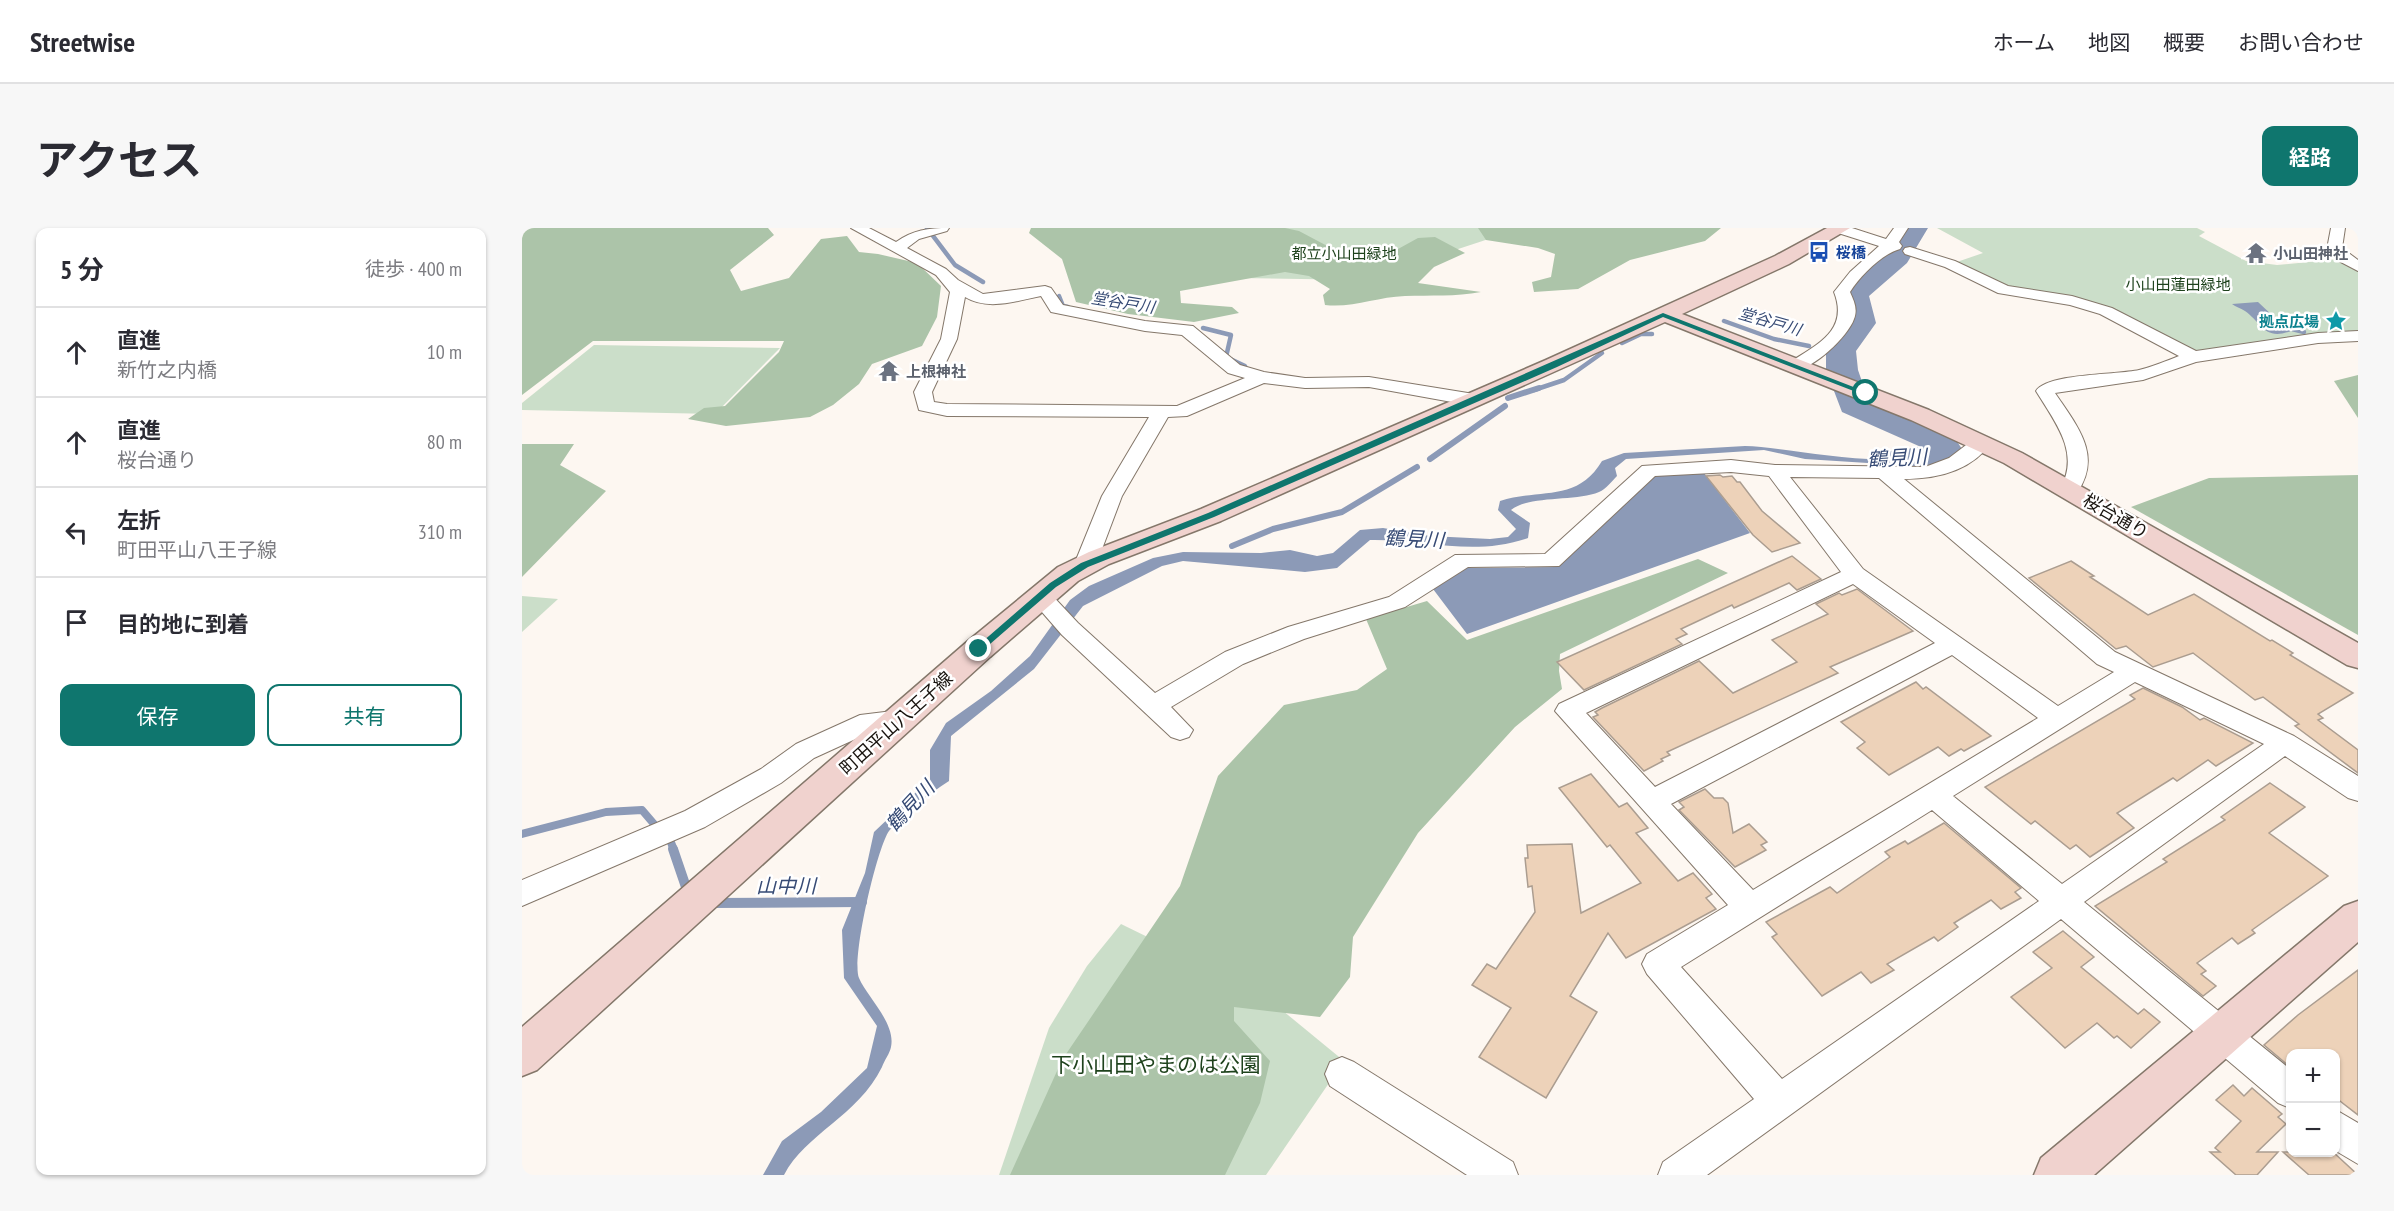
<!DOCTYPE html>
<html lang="ja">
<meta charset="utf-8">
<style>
body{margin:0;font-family:"PT Sans Narrow","Noto Sans JP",sans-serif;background:#f7f7f7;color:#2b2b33}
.controls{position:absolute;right:18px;bottom:18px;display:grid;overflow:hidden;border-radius:12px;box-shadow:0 2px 4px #0004}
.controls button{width:54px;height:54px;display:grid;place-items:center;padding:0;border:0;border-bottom:2px solid #e1e1e2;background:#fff;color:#2b2b33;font:30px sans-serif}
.stop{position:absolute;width:18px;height:18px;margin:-14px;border:4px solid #0f766e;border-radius:50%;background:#fff}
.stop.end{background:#0f766e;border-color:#fff;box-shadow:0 2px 6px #0008}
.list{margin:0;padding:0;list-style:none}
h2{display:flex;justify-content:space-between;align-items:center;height:78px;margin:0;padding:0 24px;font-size:26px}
h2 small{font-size:20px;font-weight:400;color:#7c7c81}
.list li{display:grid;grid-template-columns:39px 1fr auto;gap:18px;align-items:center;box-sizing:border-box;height:90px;padding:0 24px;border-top:2px solid #e1e1e2}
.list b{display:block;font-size:22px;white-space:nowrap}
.list p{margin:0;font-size:20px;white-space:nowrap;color:#7c7c81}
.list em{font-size:20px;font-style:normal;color:#7c7c81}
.actions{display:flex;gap:12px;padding:18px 24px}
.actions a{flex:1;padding:14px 0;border:2px solid #0f766e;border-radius:12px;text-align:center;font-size:21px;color:#0f766e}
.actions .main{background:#0f766e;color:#fff}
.icon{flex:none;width:33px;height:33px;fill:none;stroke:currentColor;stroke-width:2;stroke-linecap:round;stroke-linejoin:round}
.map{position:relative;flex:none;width:1836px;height:947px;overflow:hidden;border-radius:12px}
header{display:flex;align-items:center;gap:36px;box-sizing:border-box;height:84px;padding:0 30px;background:#fff;border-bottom:2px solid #e1e1e2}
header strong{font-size:28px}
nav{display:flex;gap:33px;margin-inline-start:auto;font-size:21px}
.intro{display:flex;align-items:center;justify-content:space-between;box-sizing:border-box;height:144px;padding:0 36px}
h1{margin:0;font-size:42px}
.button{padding:15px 27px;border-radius:12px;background:#0f766e;color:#fff;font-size:21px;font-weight:700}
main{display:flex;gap:36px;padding:0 36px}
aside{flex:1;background:#fff;border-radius:12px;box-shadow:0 2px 4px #0004}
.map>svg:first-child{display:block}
</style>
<header>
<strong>Streetwise</strong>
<nav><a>ホーム</a><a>地図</a><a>概要</a><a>お問い合わせ</a></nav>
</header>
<div class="intro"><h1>アクセス</h1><a class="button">経路</a></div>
<main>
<aside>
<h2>5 分<small>徒歩 · 400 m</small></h2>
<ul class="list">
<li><svg class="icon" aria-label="ahead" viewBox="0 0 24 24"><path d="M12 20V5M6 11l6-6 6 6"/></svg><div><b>直進</b><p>新竹之内橋</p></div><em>10 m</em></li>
<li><svg class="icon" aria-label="ahead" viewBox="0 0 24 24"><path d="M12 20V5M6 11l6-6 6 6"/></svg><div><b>直進</b><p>桜台通り</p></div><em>80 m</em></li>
<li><svg class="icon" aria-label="left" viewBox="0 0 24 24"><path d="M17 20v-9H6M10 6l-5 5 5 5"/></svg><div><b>左折</b><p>町田平山八王子線</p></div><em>310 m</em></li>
<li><svg class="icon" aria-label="arrive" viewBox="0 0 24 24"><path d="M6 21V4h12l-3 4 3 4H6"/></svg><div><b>目的地に到着</b></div></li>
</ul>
<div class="actions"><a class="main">保存</a><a>共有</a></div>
</aside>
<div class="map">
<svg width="1836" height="947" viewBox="0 0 1836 947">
<rect width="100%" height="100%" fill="#fdf7f1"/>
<g fill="#cbdec9">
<path d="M 527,0 L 1000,0 L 842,52 L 594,48 Z"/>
<path d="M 1415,0 L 1675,0 L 1683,4 L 1677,8 L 1724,33 L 1755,37 L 1817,31 L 1836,42 L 1836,103 L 1674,124 L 1610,91 L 1497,63 L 1432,35 L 1461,25 Z"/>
<path d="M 72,117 L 258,120 L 193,186 L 0,182 L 0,175 Z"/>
<path d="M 0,368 L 36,371 L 0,404 Z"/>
<path d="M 599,696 L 738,764 L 822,833 L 744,947 L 477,947 L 527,800 L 565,738 Z"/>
</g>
<g fill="#acc4a9">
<path d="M 0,0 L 246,0 L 252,7 L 208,42 L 219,63 L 267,50 L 299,11 L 325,8 L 337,24 L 356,26 L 395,35 L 419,58 L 415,89 L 400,118 L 350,136 L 337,156 L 311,177 L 288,189 L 204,198 L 166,191 L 182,180 L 203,178 L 257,124 L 262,113 L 71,113 L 0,167 Z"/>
<path d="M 509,0 L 763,0 L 777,3 L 826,29 L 867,26 L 896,10 L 913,9 L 943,25 L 912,39 L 896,55 L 959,64 C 933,69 909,67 883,68 C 855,69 831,80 803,77 L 801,67 L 808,61 L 787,48 L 763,44 L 658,63 L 659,75 L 710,79 L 717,85 L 672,94 L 606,86 L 554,74 L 540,31 L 507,5 Z"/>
<path d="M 956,0 L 1199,0 L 1183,13 L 1108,32 L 1056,61 L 1012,64 L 1010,54 L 1029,49 L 1033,26 L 1016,20 L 964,12 Z"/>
<path d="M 1836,147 L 1836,190 L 1812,153 Z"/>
<path d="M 0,216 L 52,216 L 38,237 L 84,263 L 0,349 Z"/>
<path d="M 1836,247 L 1836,407 L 1609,279 L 1687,250 Z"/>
<path d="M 1176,331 L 1206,345 L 1038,426 L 1037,443 L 1040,461 L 993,499 L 896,605 L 831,709 L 828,749 L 798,789 L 712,779 L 712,793 L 748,833 L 738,875 L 703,947 L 488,947 L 540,832 L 658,658 L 696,548 L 762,477 L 835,462 L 865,441 L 844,391 L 905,373 L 945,412 Z"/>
</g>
<g fill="#8c9ab7">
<path d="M 1736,74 L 1752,89 L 1768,98 L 1769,103 C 1742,113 1740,95 1723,83 C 1718,80 1714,79 1710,76 Z"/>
<path d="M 1223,218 C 1271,219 1378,247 1417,218 L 1429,223 L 1419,232 L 1407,236 L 1377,237 L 1283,231 L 1242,222 L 1104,231 L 1093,240 L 1095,248 C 1090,253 1084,261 1077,264 C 1053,274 1007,267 989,282 L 1008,295 L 1006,310 C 951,329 903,311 848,312 L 815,340 L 783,344 L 661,333 L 640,338 L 561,378 L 512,441 L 429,508 L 427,553 C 406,567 383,583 367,603 C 355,620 329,731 337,750 C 345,769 374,795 369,819 C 368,825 362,833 360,839 C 336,888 283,906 262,947 L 241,947 L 260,913 L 299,884 L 345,840 L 355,798 L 322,750 L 320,702 L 343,645 L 352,604 L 408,551 L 408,522 L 424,495 L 469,463 L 508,428 L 548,372 L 567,358 L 631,330 L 661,324 L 739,325 L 768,322 L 795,328 L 811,325 L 838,302 L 861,300 L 908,308 L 968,311 L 986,309 L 994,301 L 976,282 L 978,273 C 1018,260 1055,275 1080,233 L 1102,225 Z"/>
<path d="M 1182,245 L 1228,305 L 945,406 L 911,361 L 944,340 L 1036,339 L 1133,248 Z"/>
</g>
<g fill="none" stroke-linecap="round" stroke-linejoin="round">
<g stroke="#8c9ab7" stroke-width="4.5">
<path d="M 405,0 L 433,37 L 461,54"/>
<path d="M 537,68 L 541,78 L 546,79"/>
<path d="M 1202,93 L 1252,111 L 1287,118"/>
<path d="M 681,100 L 709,107 L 704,129 L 723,138"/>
<path d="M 1770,101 L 1782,104"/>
<path d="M 1100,115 L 1119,106 L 1130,106"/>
<path d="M 1311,122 L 1319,123"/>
<path d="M 1012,162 L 1042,152 L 1080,125"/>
</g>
<g stroke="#8c9ab7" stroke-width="6">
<path d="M 986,170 L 1017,160"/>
<path d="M 908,231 L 983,178"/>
<path d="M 710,318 L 751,301 L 820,284 L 895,239"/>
</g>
<g stroke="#8c9ab7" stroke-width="8">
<path d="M 0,606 L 84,584 L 120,582 L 132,596"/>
<path d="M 148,612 L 152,622"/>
</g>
<g stroke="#8c9ab7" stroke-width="10">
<path d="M 151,621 L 166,665"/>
<path d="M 189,675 L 340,674"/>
</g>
<path fill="#8c9ab7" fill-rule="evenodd" d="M 1380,0 L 1406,0 L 1385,35 L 1347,68 L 1354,95 L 1334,123 L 1336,142 L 1346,171 L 1432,209 L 1440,221 L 1425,236 L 1365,242 L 1353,239 L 1348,232 L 1353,225 L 1399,219 L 1320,184 L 1304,142 L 1304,123 L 1324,95 L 1318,65 L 1366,23 Z"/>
</g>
<g fill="#edd2b9" stroke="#ab9d90" stroke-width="1.5">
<path d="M 1198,247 L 1201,249 L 1210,248 L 1215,254 L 1218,254 L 1240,283 L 1278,315 L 1250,324 L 1231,307 L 1184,248 Z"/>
<path d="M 1270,328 L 1299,351 L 1275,362 L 1267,355 L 1212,380 L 1210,377 L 1159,401 L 1165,406 L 1154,411 L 1160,416 L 1062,462 L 1035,434 Z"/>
<path d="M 1549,333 L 1572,348 L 1568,349 L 1626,387 L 1672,366 L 1748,413 L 1750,412 L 1771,425 L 1768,427 L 1831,465 L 1796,486 L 1801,490 L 1796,492 L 1836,522 L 1836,545 L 1773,498 L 1777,496 L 1741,469 L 1733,472 L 1671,425 L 1631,439 L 1604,418 L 1594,421 L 1507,350 Z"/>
<path d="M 1335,361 L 1391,403 L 1308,439 L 1316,445 L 1145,524 L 1148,527 L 1139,531 L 1141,533 L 1122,543 L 1071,489 L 1076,487 L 1073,484 L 1080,480 L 1177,433 L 1211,465 L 1275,434 L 1250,412 L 1306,386 L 1294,376 L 1317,365 L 1320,367 Z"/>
<path d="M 1394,454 L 1401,461 L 1404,459 L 1469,508 L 1442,523 L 1439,521 L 1427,528 L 1416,519 L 1367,547 L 1335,520 L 1343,514 L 1319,494 Z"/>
<path d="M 1621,460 L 1660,479 L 1678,492 L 1682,490 L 1731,515 L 1694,538 L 1686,532 L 1655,553 L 1651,550 L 1595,585 L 1612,600 L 1568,629 L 1554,617 L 1548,621 L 1513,593 L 1509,596 L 1463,559 L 1613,471 L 1608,467 Z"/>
<path d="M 1069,546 L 1097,579 L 1105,575 L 1126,600 L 1114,605 L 1156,653 L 1171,645 L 1190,666 L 1184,670 L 1194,681 L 1104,730 L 1086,705 L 1048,768 L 1075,784 L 1024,870 L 957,829 L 989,780 L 950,757 L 965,736 L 974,741 L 1013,684 L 1010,658 L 1006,659 L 1003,630 L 1006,630 L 1005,617 L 1050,616 L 1059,685 L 1119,655 L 1088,617 L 1085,619 L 1037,560 Z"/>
<path d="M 1748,555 L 1783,579 L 1747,605 L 1806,648 L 1730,702 L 1733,705 L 1716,716 L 1710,710 L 1675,735 L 1684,743 L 1679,746 L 1694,758 L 1681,768 L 1573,678 L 1645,634 L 1641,631 L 1703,592 L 1699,589 Z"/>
<path d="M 1183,561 L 1192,570 L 1201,570 L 1206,575 L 1211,605 L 1227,596 L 1245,614 L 1239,617 L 1244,622 L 1213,639 L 1157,582 L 1162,579 L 1157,574 Z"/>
<path d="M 1422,595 L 1499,660 L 1493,664 L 1499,670 L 1479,681 L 1469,672 L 1432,695 L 1436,699 L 1416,713 L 1412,709 L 1365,736 L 1372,742 L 1349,755 L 1339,744 L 1300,768 L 1250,709 L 1255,706 L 1244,694 L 1308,659 L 1315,665 L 1368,629 L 1363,624 L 1383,613 L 1386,616 Z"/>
<path d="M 1541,703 L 1572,729 L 1559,739 L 1616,786 L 1622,781 L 1638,794 L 1609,820 L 1595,808 L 1592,810 L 1575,795 L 1543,820 L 1489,769 L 1530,740 L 1511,724 Z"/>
<path d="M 1836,742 L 1836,887 L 1814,870 L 1814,825 L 1768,825 L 1768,839 L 1742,817 L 1776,787 Z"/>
<path d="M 1711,857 L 1722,868 L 1730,860 L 1760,886 L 1756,889 L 1764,896 L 1735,924 L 1756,924 L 1735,947 L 1714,947 L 1688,924 L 1698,924 L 1693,920 L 1719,893 L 1694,872 Z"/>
<path d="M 1761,924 L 1811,924 L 1836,947 L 1787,947 Z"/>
</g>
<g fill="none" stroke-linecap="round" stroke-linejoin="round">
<defs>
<g id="street">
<path d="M 329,0 L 347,0 L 374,14 C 391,2 406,0 427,0 L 425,3 L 397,11 L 385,20 L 424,41 L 436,52 L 461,66 L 523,58 L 529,60 L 541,77 L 623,93 L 671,98 L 718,137 L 742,144 L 783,150 L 847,149 L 952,166 L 961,172 L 952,178 L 847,159 L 783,160 L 742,155 L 665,188 L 646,189 L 600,268 L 574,337 L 571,342 L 555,342 L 552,337 L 580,268 L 627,189 L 425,188 L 397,182 L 392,164 L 419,111 L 428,64 L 414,47 ZM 519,68 L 529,84 L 623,103 L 660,107 L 706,145 L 723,150 L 655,178 L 425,176 L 412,174 L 410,164 L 435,111 L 443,69 C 466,83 494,73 519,68 Z"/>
<path d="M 1312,0 L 1330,0 L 1364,11 L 1372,0 L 1386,0 L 1377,14 L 1380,18 L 1378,21 C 1360,26 1339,47 1328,64 C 1332,73 1336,81 1332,91 C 1326,109 1287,146 1268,142 L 1265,138 L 1268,134 C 1296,116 1327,102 1312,64 L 1328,44 L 1357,18 L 1313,4 Z"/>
<path d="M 1809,0 L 1823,0 L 1820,20 L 1836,32 L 1836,43 L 1813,31 L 1805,21 Z"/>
<path d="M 1388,19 L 1433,33 L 1486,58 L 1550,68 L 1590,80 L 1674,123 L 1796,105 L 1836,103 L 1836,113 L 1796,115 L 1674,134 L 1621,152 L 1533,165 C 1555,198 1581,227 1555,265 L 1541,265 L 1538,261 C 1559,225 1533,194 1514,163 C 1526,145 1595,147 1617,142 C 1630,139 1644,133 1657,128 L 1578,86 L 1548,77 L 1476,65 L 1423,39 L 1383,26 L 1381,23 L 1383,20 Z"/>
<path d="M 1459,209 L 1469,215 C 1449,243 1414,251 1382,251 L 1593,424 L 1772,508 L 1836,548 L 1836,573 L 1826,570 L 1763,528 L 1562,674 L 1768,841 L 1768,880 L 1756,875 L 1539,691 L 1185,947 L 1136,947 L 1141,934 L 1232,871 L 1125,746 L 1120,736 L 1125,726 L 1206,677 L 1033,483 L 1037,476 L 1319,344 L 1247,248 L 1209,244 L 1133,248 L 1037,338 L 946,339 L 883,379 L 782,411 L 721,436 L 649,479 L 671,502 L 667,509 L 658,512 L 649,509 L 540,407 L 506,368 L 510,363 L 518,361 L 526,363 L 556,395 L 633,465 L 703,424 L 766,399 L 867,369 L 933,327 L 1023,326 L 1120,238 L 1209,232 L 1253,237 L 1403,239 L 1427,230 L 1452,211 ZM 1268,249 L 1357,250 L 1575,436 L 1592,444 L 1536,478 L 1341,341 ZM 1331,356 L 1413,415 L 1133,559 L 1064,485 ZM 1430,427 L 1516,490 L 1231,662 L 1149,576 ZM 1613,454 L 1742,516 L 1540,656 L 1431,568 ZM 1410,582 L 1517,673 L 1260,851 L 1159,739 Z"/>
<path d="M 379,482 L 388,484 L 392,491 L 388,498 L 351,503 L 292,530 L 259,555 L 183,599 L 0,678 L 0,652 L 163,583 L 239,541 L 274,516 L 338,487 Z"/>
<path d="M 820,829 L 832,834 L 991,934 L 996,947 L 945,947 L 808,858 L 803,846 L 808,834 Z"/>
<path d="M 1814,882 L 1836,895 L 1836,936 L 1814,923 Z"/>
</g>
<g id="secondary">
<path d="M 1305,0 L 1328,0 L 1267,36 L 1160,86 L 1407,182 L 1500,225 L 1836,415 L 1836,440 L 1825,437 L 1482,235 L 1389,192 L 1143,94 L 699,293 L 587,336 L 556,353 L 468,429 L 15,842 L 0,848 L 0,799 L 446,413 L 536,339 L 567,324 L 679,281 L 1024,132 L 1253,28 Z"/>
<path d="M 1836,673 L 1836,714 L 1572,947 L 1512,947 L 1519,930 L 1822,678 Z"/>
</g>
</defs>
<use href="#street" stroke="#84776a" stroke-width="2"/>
<use href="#secondary" stroke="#84776a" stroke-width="3"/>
<use href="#street" fill="#fff" fill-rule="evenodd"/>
<use href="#secondary" fill="#f0d2ce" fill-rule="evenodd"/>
</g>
<path fill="#0f766e" d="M 1141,85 L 1347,165 L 1342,167 L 1141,89 L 1035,139 L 692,289 L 566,339 L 534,359 L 460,423 L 452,421 L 528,355 L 559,335 L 686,285 Z"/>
<defs>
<symbol id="bus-bare" viewBox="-9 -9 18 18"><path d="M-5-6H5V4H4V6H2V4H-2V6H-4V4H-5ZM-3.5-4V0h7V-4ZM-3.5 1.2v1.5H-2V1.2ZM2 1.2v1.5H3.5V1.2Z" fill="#1a4fb4" stroke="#fff" stroke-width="2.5" paint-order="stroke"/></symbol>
<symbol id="temple-bare" viewBox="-9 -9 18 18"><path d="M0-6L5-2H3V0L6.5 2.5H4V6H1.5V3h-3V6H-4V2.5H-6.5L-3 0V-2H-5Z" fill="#6b7280" stroke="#fff" stroke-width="2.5" paint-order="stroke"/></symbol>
<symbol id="sight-bare" viewBox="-9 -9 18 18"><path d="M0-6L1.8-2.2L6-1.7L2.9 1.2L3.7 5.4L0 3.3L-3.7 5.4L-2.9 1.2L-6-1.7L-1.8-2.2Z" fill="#0f9aa8" stroke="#fff" stroke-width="2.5" paint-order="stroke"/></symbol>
</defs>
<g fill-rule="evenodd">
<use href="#bus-bare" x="1282" y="9" width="30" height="30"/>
<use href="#temple-bare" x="1719" y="10" width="30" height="30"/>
<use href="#sight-bare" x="1799" y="78" width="30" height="30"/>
<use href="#temple-bare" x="352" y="128" width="30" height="30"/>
</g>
<g text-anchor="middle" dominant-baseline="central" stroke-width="5" stroke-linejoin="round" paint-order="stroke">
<g font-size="15" font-weight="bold" fill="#164399" stroke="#fff" text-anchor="start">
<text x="1314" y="24">桜橋</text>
</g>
<g font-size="15" fill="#1e421c" stroke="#fff">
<text x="822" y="25">都立小山田緑地</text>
<text x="1656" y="56">小山田蓮田緑地</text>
</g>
<g font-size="15" font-weight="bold" fill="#5b616d" stroke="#fff" text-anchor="start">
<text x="1751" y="25">小山田神社</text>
<text x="384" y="143">上根神社</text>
</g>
<g font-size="15" font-weight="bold" fill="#0d838f" stroke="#fff" text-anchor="end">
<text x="1797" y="93">拠点広場</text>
</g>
<g font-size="16" font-style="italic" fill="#374b75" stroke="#fff">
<text transform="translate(601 74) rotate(9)">堂谷戸川</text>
<text transform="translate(1248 93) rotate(16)">堂谷戸川</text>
</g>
<g font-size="18" fill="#18130e" stroke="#fff">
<text transform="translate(1594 288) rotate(30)">桜台通り</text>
<text transform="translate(374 495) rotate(-42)">町田平山八王子線</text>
</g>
<g font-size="20" font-style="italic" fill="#374b75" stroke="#fff">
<text transform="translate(1375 230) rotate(-3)">鶴見川</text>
<text transform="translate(892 311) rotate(3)">鶴見川</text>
<text transform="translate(388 578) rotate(-47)">鶴見川</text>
<text x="264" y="658">山中川</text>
</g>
<g font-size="21" fill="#1e421c" stroke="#fff">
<text x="634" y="836">下小山田やまのは公園</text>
</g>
</g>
</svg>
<div class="controls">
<button>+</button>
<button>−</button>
</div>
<div class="stop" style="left:1344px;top:165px"></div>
<div class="stop end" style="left:457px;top:421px"></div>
</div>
</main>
